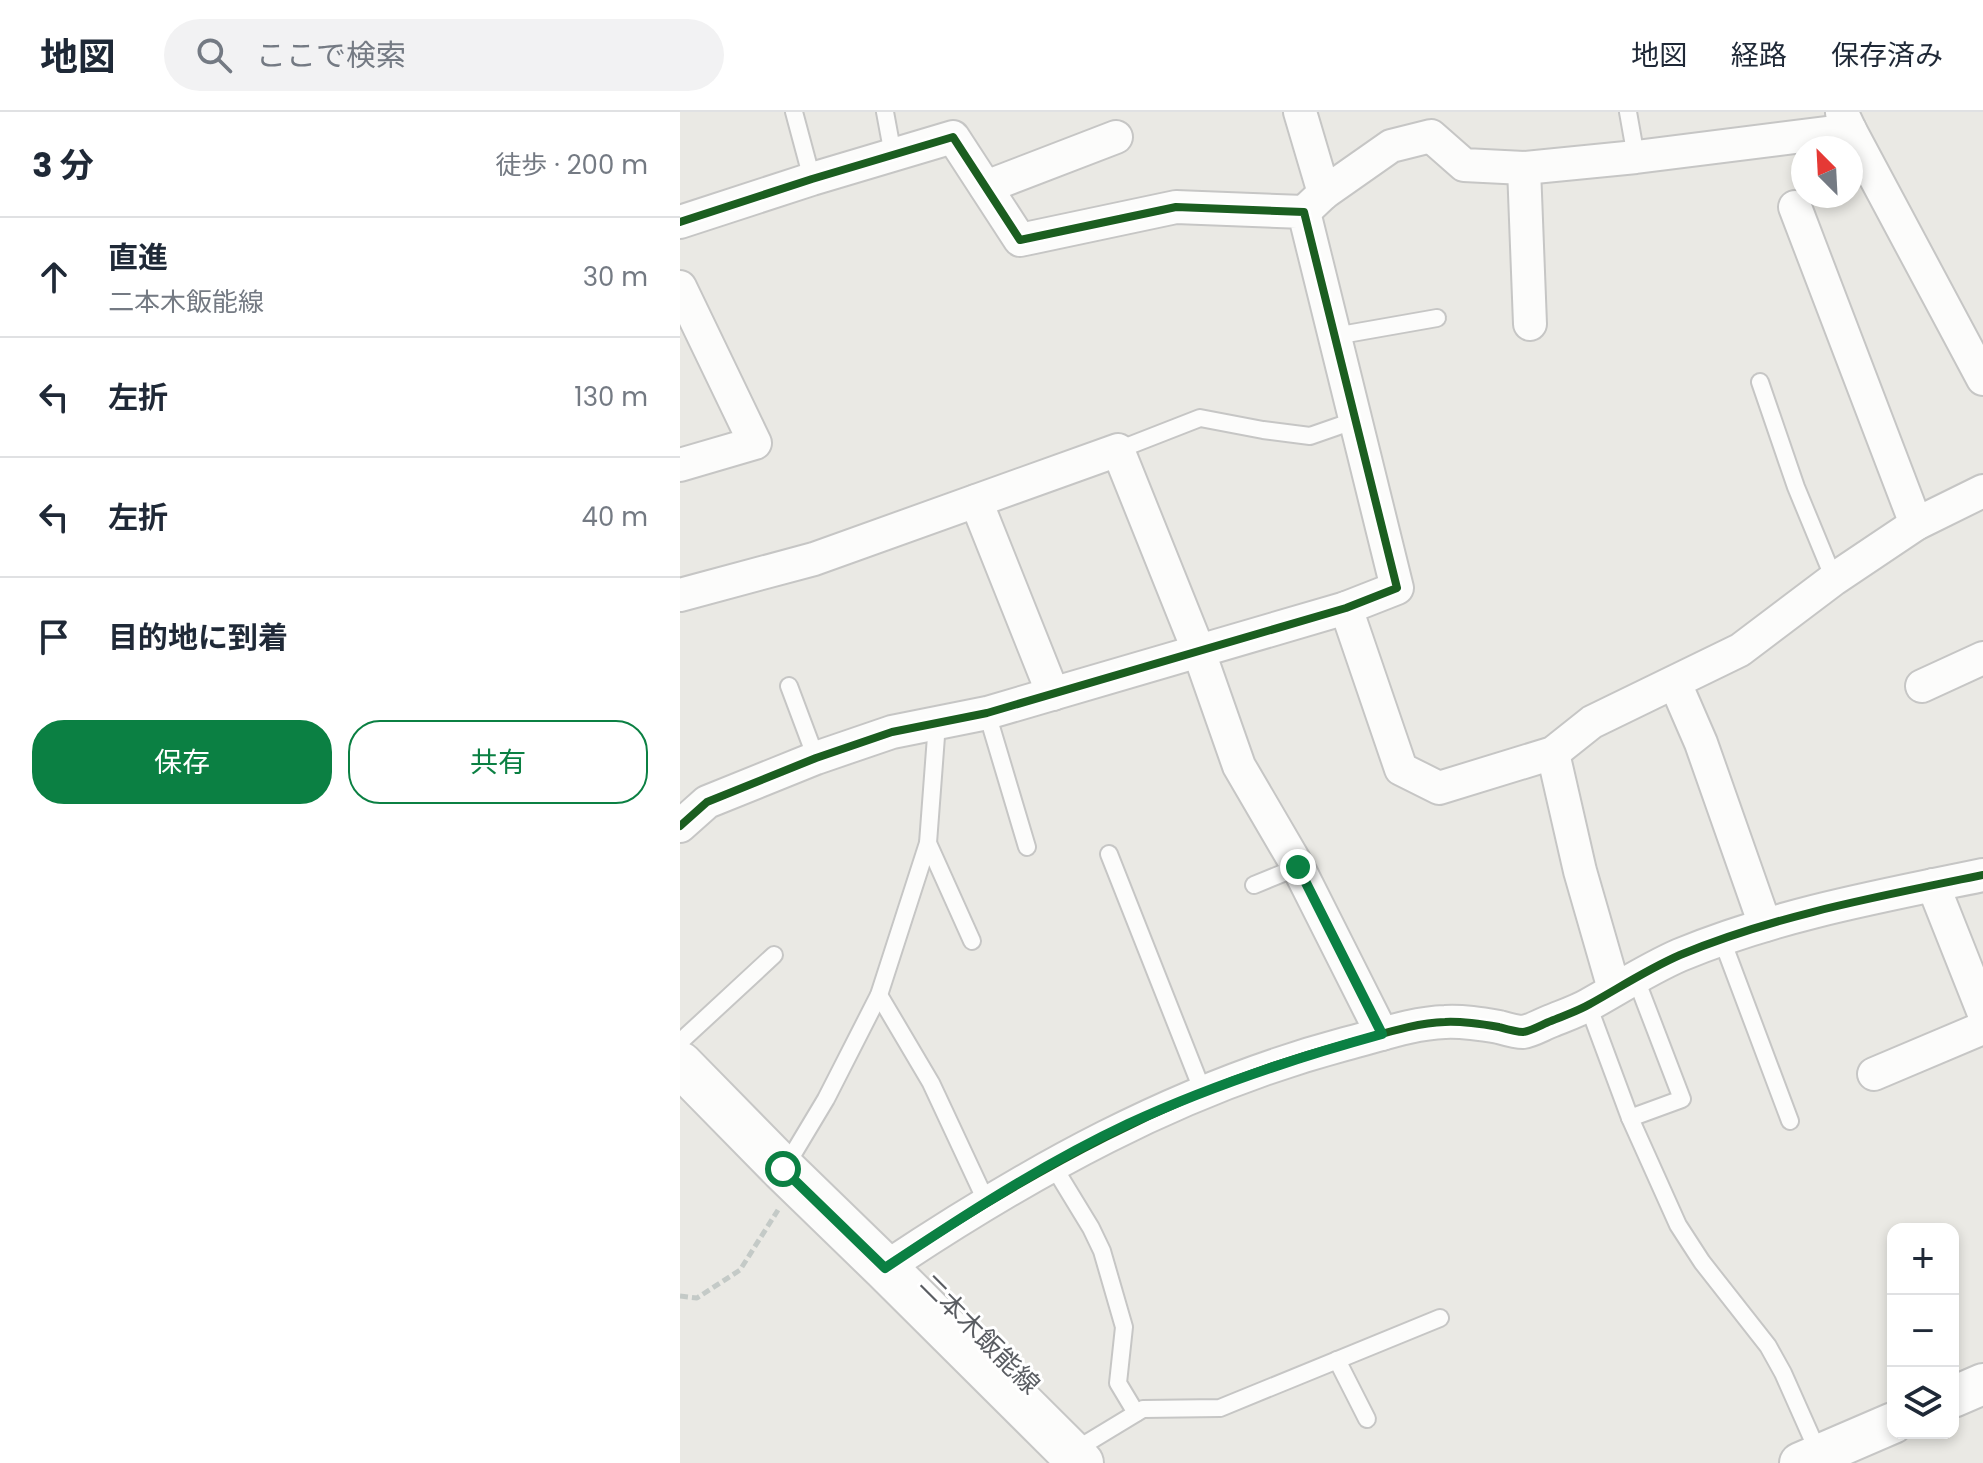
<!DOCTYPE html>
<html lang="ja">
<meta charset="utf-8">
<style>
body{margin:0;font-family:Poppins,"Noto Sans JP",sans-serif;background:#f2f2f3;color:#1f2937}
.controls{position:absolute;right:24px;bottom:24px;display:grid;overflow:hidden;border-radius:16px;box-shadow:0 4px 12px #0003}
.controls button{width:72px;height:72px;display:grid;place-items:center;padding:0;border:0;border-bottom:2px solid #e0e1e3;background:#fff;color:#1f2937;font:40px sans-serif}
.compass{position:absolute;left:1111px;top:24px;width:72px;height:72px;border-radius:50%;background:#fff;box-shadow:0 4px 12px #0003;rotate:336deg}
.stop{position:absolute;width:24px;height:24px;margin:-18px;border:6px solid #0b8043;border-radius:50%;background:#fff}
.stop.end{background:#0b8043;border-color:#fff;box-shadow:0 2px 8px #0008}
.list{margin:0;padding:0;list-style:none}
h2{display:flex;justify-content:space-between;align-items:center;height:104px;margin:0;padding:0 32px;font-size:34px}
h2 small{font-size:26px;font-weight:400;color:#747a83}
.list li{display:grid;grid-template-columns:52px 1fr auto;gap:24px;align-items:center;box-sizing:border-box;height:120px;padding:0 32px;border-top:2px solid #e0e1e3}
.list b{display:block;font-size:30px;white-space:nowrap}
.list p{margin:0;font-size:26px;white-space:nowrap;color:#747a83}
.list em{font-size:26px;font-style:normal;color:#747a83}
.actions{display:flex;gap:16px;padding:24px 32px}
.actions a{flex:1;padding:18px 0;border:2px solid #0b8043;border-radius:32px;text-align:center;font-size:28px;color:#0b8043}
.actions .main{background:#0b8043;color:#fff}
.icon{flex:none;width:44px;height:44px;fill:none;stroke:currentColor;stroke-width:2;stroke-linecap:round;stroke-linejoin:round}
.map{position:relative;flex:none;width:1303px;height:1351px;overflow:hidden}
header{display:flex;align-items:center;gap:48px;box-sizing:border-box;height:112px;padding:0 40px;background:#fff;border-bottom:2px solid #e0e1e3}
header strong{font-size:38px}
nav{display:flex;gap:44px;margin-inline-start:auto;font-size:28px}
.search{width:560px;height:72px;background:#f2f2f3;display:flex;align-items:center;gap:20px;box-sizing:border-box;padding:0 28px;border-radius:44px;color:#747a83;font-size:30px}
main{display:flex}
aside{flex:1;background:#fff}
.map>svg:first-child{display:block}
</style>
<header>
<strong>地図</strong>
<div class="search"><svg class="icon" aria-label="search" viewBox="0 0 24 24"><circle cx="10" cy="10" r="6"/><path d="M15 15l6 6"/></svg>ここで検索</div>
<nav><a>地図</a><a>経路</a><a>保存済み</a></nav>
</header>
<main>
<aside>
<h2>3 分<small>徒歩 · 200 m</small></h2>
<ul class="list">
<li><svg class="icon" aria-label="ahead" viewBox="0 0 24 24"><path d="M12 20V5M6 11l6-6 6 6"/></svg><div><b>直進</b><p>二本木飯能線</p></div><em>30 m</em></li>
<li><svg class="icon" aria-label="left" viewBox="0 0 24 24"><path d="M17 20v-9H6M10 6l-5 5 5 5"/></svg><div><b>左折</b></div><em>130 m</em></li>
<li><svg class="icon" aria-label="left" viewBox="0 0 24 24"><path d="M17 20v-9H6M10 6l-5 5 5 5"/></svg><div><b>左折</b></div><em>40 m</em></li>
<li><svg class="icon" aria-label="arrive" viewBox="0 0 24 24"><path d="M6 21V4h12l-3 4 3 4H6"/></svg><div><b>目的地に到着</b></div></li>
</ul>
<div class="actions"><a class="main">保存</a><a>共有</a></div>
</aside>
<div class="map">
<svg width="1303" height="1351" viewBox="0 0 1303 1351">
<rect width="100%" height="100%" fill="#eae9e4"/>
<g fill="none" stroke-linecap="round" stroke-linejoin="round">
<defs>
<g id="service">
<path d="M 114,0 L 132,67"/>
<path d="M 205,0 L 213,43"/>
<path d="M 948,0 L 956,45"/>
<path d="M 655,224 L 757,206"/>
<path d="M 1080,270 L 1116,375 L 1154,467"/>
<path d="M 438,338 L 520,306 L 583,318 L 630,324 L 676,308"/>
<path d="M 109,574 L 136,646"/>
<path d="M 307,601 L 347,735"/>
<path d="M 248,731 L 292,829"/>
<path d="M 429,742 L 523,980"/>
<path d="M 574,773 L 618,755"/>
<path d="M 1042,828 L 1110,1009"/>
<path d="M 199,883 L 251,971 L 307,1091"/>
<path d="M 908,893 L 950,1006 L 1002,987 L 956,867"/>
<path d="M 0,930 L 94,843"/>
<path d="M 950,1006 L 998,1113 L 1022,1150 L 1088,1234 L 1103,1261 L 1139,1342"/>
<path d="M 372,1052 L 411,1116 L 422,1139 L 444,1215 L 438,1271 L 456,1301"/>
<path d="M 104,1057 L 146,987 L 199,883 L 248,731 L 257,611"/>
<path d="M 657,1248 L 687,1307"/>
<path d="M 392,1340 L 463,1297 L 540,1296 L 760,1206"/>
</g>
<g id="minor">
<path d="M 620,0 L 644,81"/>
<path d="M 1162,1 L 1170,18 L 1303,267"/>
<path d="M 844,56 L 850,212"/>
<path d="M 306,75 L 436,25"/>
<path d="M 1115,95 L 1236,412"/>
<path d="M 624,100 L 644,81 L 711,34 L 751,24 L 784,53 L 844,56 L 956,45 L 1170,18"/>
<path d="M 0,110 L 132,67 L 273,25 L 340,128 L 496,95 L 624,100 L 717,476 L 666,496 L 307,601 L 212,620 L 136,646 L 27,690 L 0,714"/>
<path d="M 0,175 L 75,331 L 0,353"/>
<path d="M 296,389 L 373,582"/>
<path d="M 0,483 L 134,447 L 438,338 L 519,540 L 559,654 L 618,755 L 702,922"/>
<path d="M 666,496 L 721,657 L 759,676 L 873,641 L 912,610 L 1060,538 L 1154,467 L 1236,412 L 1303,379"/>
<path d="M 995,571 L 1021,631 L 1085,813"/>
<path d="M 1242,574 L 1303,546"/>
<path d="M 873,641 L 900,759 L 934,877"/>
<path d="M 1253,773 L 1303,899"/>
<path d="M 1194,962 L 1303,916"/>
<path d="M 205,1156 C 349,1060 497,977 665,932 C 697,924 732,911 765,910 C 783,909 801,912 819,915 C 826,917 836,920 843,920 C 851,919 863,912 871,909 C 883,904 898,899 910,892 C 939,876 968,857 1000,843 C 1096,803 1201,784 1303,763"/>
</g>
<g id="tertiary">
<path d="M 1273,1285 L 1303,1272"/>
<path d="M 1120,1351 L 1213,1311"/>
</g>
<path id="secondary" d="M 0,952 L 103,1057 L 205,1156 L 401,1351"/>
</defs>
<use href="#service" stroke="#c6c6c5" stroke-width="20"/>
<use href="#minor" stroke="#c6c6c5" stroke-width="36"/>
<use href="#tertiary" stroke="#c6c6c5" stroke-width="44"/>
<use href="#secondary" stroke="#c7c7c6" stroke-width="48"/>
<path stroke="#c4cac7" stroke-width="5" stroke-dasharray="8 4" stroke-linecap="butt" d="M 0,1184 L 17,1186 L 60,1158 L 98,1098"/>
<use href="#service" stroke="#fcfcfb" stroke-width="16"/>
<use href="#minor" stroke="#fcfcfb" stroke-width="32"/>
<use href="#tertiary" stroke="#fcfcfb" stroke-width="40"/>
<use href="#secondary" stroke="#fcfcfb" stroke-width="44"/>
<defs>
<g id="cycleway">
<path d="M 0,110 L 132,67 L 273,25 L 340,128 L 496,95 L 624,100 L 717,476 L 666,496 L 307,601 L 212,620 L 136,646 L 27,690 L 0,714"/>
<path d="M 205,1156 C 349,1060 497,977 665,932 C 697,924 732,911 765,910 C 783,909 801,912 819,915 C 826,917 836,920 843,920 C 851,919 863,912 871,909 C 883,904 898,899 910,892 C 939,876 968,857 1000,843 C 1096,803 1201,784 1303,763"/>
</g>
</defs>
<use href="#cycleway" stroke="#fff" stroke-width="13"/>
<use href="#cycleway" stroke="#1b5e20" stroke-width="8"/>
</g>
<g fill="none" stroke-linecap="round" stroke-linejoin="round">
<path stroke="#0b8043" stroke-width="10" d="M 103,1057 L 205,1156 C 283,1104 363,1052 448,1012 C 530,974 615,946 702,922 L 618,755"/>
</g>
<g text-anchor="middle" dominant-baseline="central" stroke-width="6" stroke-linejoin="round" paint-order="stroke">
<g font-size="26" fill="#5a5d62" stroke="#fff">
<text transform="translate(300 1222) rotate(45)">二本木飯能線</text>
</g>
</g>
</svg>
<div class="controls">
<button>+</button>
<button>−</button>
<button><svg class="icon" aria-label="layers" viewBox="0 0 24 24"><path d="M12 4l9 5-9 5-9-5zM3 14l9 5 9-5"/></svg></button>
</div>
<svg class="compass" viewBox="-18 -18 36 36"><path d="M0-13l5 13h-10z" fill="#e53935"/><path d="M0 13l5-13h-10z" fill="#747a83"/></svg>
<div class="stop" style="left:103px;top:1057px"></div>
<div class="stop end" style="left:618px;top:755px"></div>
</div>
</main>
